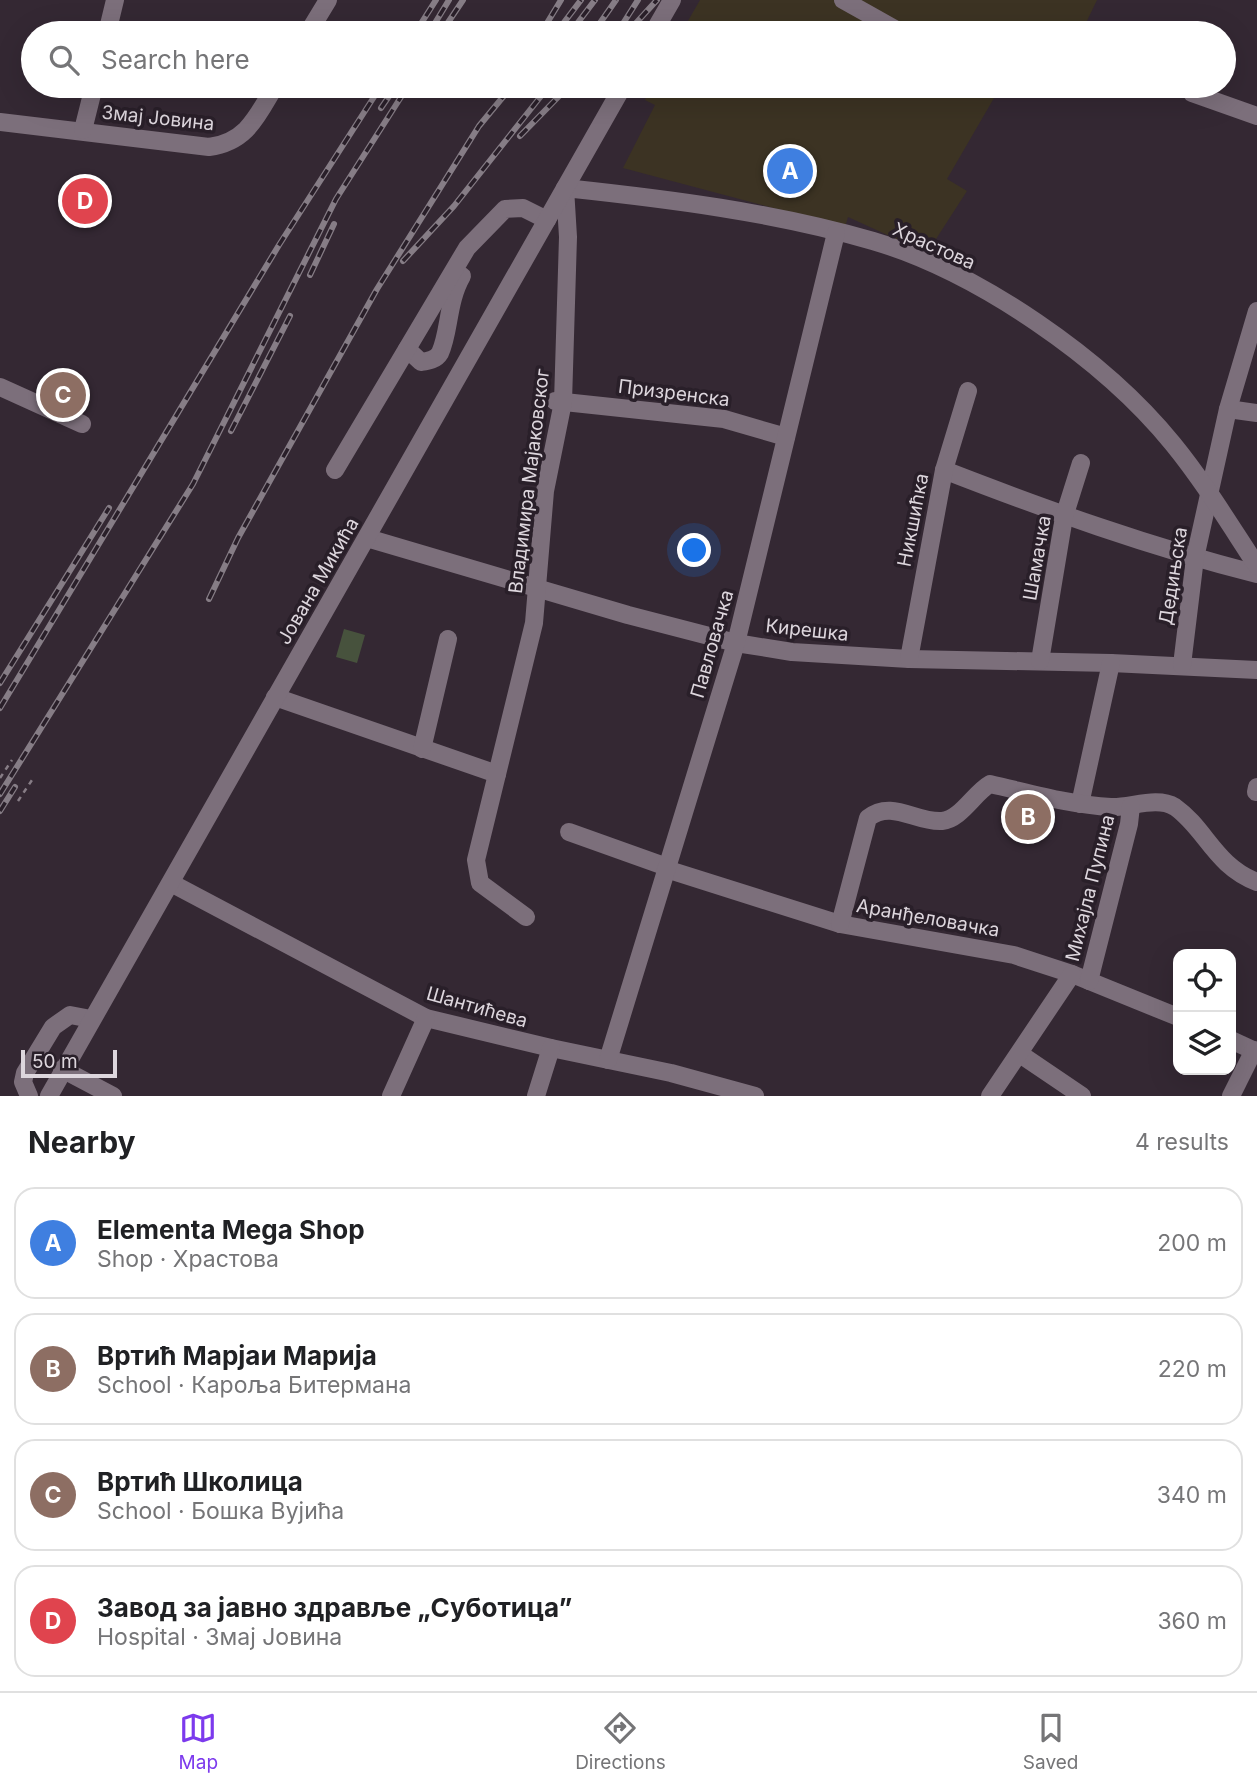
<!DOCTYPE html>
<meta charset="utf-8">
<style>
body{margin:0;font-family:Inter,sans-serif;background:#f6f6f6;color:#202124}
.controls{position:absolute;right:21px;bottom:21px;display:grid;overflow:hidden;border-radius:14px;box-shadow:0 7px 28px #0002}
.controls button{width:63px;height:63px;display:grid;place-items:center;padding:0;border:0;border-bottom:2px solid #e0e0e0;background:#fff;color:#202124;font:35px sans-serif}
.scale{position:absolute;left:21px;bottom:18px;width:96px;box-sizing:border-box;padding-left:7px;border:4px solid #ddd6dd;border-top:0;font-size:19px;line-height:24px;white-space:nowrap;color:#ddd6dd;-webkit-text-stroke:5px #291f29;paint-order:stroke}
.you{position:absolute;left:695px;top:551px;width:24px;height:24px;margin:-18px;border:5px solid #fff;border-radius:50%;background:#1a73e8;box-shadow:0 0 0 10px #1a73e833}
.badge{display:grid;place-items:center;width:46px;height:46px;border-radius:50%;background:#7c3aed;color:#fff;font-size:23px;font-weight:700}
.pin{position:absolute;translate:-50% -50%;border:4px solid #fff;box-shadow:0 2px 7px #0006}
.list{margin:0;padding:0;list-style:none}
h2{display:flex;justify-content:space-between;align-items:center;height:91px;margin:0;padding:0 28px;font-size:30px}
h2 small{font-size:23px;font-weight:400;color:#757577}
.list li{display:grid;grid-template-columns:46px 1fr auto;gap:21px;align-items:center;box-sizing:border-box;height:112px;margin:0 14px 14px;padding:0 14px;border:2px solid #e0e0e0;border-radius:21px}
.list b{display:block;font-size:26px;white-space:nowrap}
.list p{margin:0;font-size:23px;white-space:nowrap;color:#757577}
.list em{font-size:23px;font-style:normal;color:#757577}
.icon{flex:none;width:38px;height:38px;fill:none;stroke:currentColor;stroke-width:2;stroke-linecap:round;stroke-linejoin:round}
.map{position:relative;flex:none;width:1257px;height:1096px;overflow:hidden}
.search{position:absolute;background:#fff;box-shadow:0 7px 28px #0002;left:21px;right:21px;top:21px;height:77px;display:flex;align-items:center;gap:18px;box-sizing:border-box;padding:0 24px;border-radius:38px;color:#757577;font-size:26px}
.sheet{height:595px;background:#fff}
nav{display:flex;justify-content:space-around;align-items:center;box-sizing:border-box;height:98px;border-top:2px solid #e0e0e0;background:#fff;font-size:19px;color:#757577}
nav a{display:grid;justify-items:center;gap:4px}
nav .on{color:#7c3aed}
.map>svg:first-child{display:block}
</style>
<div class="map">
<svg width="1257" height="1096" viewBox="0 0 1257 1096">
<rect width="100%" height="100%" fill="#342833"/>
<g fill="#3c3323">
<path d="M 700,0 L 1097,0 L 1083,29 L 1065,33 L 681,33 Z"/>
<path d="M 652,86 L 1001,86 L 947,179 L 967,191 L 927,253 L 848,217 L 845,227 L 623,168 L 655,105 L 645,100 Z"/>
</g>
<path fill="#47523d" d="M 344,629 L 365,635 L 357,663 L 336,657 Z"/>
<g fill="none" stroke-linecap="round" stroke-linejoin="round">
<g stroke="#877d86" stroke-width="2.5" stroke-dasharray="5 5" stroke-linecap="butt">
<path d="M 0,778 L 12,760"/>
<path d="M 18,801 L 34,777"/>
</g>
<g stroke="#7c6f7b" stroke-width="18">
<path d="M 843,0 L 902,33"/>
<path d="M 107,33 L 115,0"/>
<path d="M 308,33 L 328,0"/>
<path d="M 653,33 L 672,0"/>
<path d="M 1192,93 L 1257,116"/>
<path d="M 0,122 L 209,147 C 247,142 257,116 275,86"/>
<path d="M 83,130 L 94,86"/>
<path d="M 407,349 L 421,362 C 428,361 436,360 440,353 C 450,331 447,302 462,276"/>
<path d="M 0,387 L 82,424"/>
<path d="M 555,401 L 724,419 L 786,437"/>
<path d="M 1228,409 L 1257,413"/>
<path d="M 335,470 L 467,248 L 505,209 L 523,208 L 547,220"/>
<path d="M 944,470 C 1047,510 1150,547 1257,574"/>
<path d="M 367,538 L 628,615 L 736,643 L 792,652 L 909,659 L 1111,663 L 1257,670"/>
<path d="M 909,659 L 944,470 L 968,391"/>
<path d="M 1040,661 L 1064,517 L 1081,463"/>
<path d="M 1182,665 L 1195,558 L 1228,409 L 1257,311"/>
<path d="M 275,697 L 497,774"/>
<path d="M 422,749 L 448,639"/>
<path d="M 1256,792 L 1257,787"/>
<path d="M 1080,804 L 1111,663"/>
<path d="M 569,832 L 667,867"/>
<path d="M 666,869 L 840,924 L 1014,955 L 1072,974 L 1178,1017"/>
<path d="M 171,883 L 426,1018 L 551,1048 L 671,1073 L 755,1096"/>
<path d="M 526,917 L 480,883 L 476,860 L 534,623 L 545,491 L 563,402 L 568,237 L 565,188 C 668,199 773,212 873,241 C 978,272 1104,359 1173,444 C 1204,482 1230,525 1257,566"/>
<path d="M 840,924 L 868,818 C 892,799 916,823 942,821 C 961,819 974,793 990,784 C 1030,793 1070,805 1111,807 C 1130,808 1157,796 1175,807 C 1206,829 1215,866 1257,882"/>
<path d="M 1089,981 L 1129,824 L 1131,806"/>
<path d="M 1231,1040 L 1257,1052"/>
<path d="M 1020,1054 L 1082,1096"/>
<path d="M 608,1060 L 736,643 L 836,233"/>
<path d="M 62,1069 L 113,1096"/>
<path d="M 29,1096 L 23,1082 L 25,1073 L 53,1027 L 70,1015 L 91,1019"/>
<path d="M 49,1096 L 623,86"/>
<path d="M 391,1096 L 426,1018"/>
<path d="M 536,1096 L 551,1048"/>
<path d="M 990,1096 L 1072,974"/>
<path d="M 1231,1096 L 1254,1050"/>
</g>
<defs>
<g id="rail">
<path d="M 415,33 L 436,0"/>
<path d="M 429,33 L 449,0"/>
<path d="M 441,33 L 463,0"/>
<path d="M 541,33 L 561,0"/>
<path d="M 556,33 L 581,0"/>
<path d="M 570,33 L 595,0"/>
<path d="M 593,33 L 616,0"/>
<path d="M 617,33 L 638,0"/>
<path d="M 627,33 L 657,0"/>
<path d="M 381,108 L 396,86"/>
<path d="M 520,136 L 569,86"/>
<path d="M 403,261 L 454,206 L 549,86"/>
<path d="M 310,275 L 334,224"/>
<path d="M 231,431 L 290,316"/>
<path d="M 209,599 L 238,538 L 377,289 L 479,126 L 512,86"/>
<path d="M 0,683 L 109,508"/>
<path d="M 0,708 L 279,245 L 381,86"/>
<path d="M 0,794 L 193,484 L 336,199 L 408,86"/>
<path d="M 0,811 L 15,787"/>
</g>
</defs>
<use href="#rail" stroke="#867d86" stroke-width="6"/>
<use href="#rail" stroke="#291f29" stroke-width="3.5" stroke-dasharray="10" stroke-linecap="butt"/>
</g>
<g text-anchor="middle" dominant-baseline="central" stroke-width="7" stroke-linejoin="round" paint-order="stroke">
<g font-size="19" fill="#ddd6dd" stroke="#291f29">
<text transform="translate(158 118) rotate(6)">Змај Јовина</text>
<text transform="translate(934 246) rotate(24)">Храстова</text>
<text transform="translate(674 393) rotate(7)">Призренска</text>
<text transform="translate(529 481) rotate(-83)">Владимира Мајаковског</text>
<text transform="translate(913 520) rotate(-79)">Никшићка</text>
<text transform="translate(1037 558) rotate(-80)">Шамачка</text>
<text transform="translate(1173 576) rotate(-81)">Дедињска</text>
<text transform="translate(318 581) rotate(-60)">Јована Микића</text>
<text transform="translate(807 630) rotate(6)">Кирешка</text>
<text transform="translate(712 644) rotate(-74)">Павловачка</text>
<text transform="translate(1090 888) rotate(-76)">Михајла Пупина</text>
<text transform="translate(928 918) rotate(10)">Аранђеловачка</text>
<text transform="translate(477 1007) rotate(16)">Шантићева</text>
</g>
</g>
</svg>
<div class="controls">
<button><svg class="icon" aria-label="locate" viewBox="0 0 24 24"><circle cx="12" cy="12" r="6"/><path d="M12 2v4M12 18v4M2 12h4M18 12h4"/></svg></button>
<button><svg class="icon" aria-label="layers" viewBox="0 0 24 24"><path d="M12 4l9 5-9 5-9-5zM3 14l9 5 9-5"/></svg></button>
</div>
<div class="scale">50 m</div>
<div class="you"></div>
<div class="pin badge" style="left:790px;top:171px;background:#3f7fe0">A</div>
<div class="pin badge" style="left:1028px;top:817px;background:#8d6e63">B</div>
<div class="pin badge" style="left:63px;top:395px;background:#8d6e63">C</div>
<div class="pin badge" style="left:85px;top:201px;background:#e0444e">D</div>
<div class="search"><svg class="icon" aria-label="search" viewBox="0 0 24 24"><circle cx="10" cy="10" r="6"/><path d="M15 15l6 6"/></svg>Search here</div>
</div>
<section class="sheet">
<h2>Nearby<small>4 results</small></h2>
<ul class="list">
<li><span class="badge" style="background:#3f7fe0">A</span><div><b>Elementa Mega Shop</b><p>Shop · Храстова</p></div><em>200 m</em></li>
<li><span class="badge" style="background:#8d6e63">B</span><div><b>Вртић Марјаи Марија</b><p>School · Кароља Битермана</p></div><em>220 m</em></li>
<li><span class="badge" style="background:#8d6e63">C</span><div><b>Вртић Школица</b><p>School · Бошка Вујића</p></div><em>340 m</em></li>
<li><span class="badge" style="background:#e0444e">D</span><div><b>Завод за јавно здравље „Суботица”</b><p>Hospital · Змај Јовина</p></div><em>360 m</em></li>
</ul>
</section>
<nav>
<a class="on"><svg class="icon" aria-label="map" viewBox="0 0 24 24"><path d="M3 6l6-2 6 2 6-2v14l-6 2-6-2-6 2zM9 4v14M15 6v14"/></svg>Map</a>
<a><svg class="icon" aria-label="directions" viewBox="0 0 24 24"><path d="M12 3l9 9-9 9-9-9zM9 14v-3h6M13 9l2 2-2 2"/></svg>Directions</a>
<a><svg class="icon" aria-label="saved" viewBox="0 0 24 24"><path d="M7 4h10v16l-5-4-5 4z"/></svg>Saved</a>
</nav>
